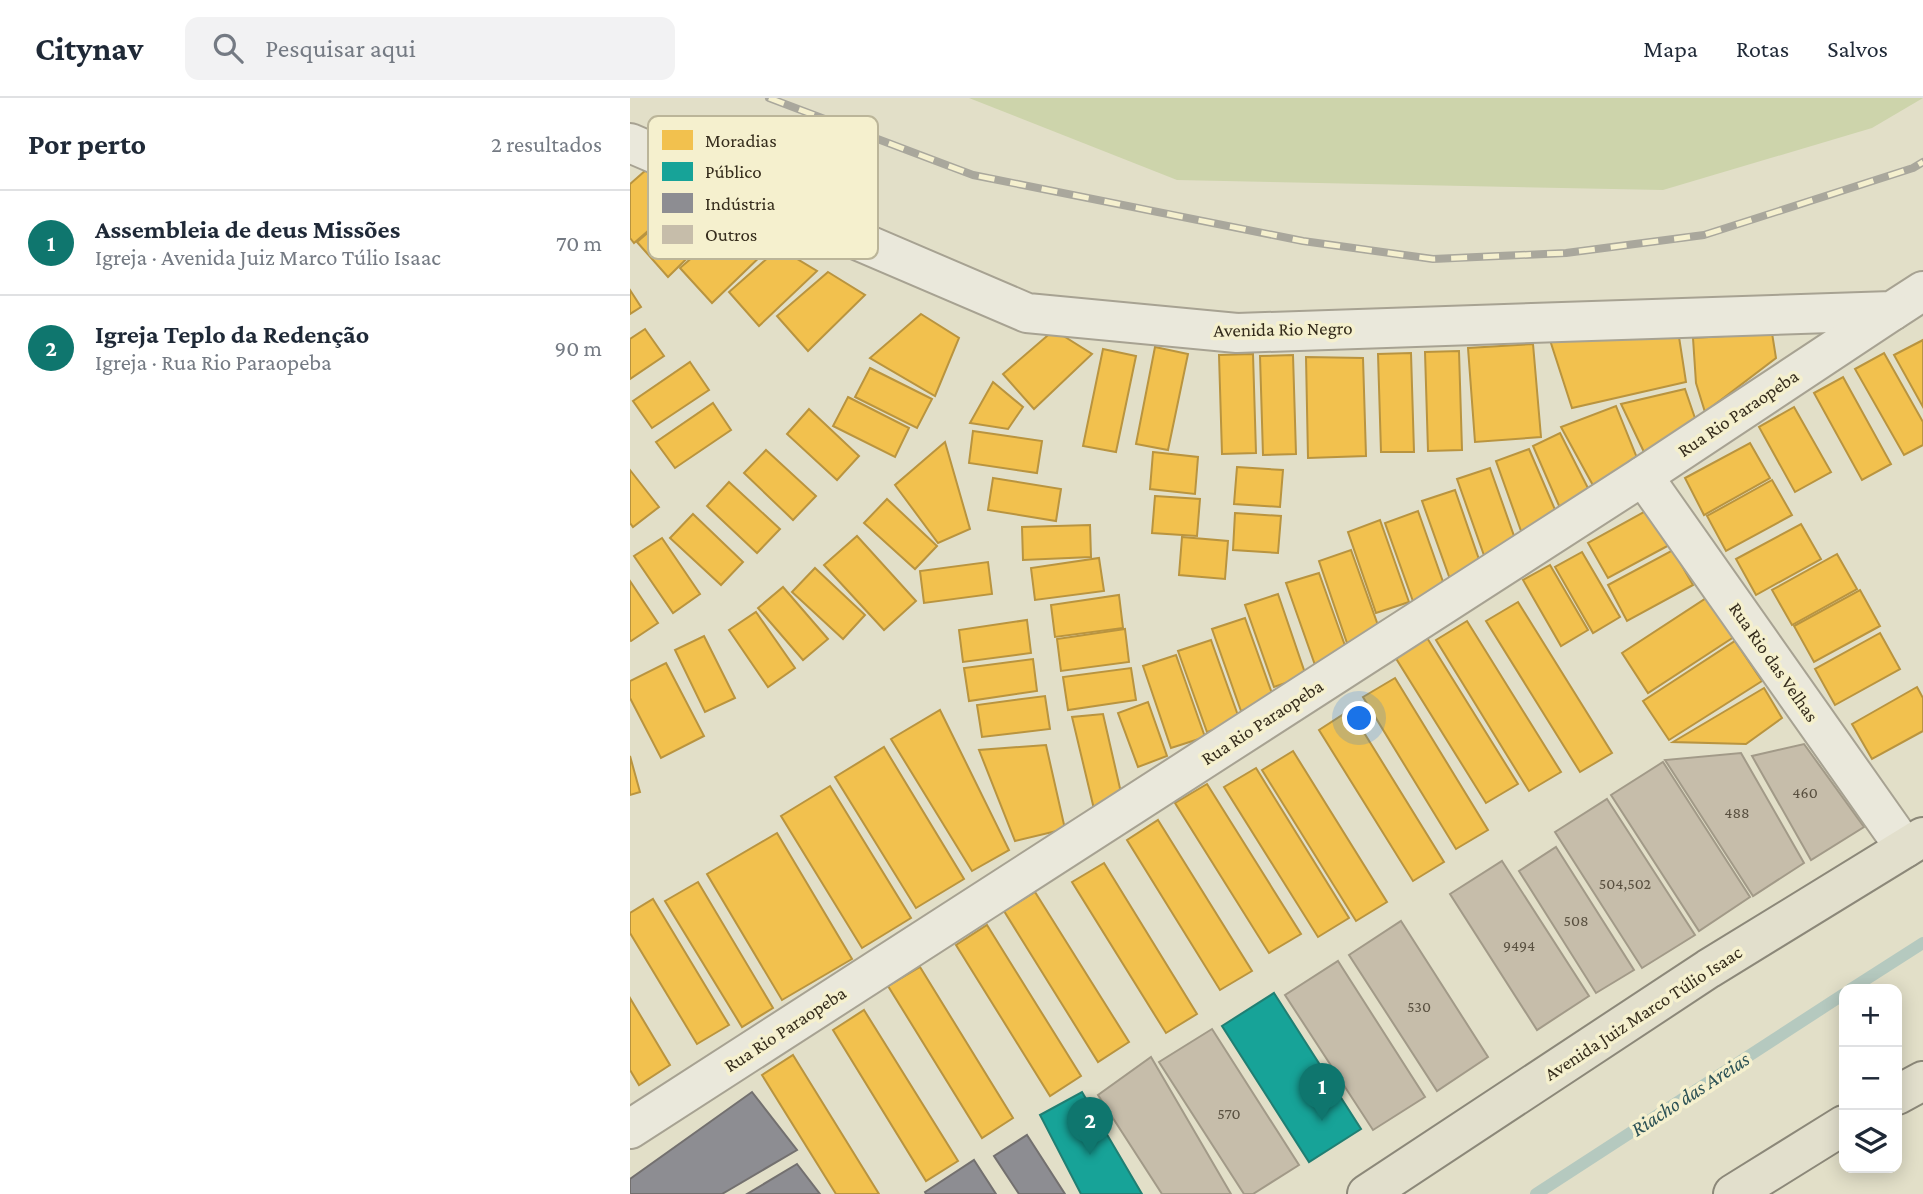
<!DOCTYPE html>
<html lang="pt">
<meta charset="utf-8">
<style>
body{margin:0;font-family:"Crimson Pro",serif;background:#f2f2f3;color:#1f2937}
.controls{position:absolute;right:21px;bottom:21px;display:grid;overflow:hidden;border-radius:14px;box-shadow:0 4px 18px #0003}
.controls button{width:63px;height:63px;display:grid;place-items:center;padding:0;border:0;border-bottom:2px solid #e0e1e3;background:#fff;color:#1f2937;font:35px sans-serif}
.you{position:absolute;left:730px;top:621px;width:24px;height:24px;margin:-18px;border:5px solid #fff;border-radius:50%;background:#1a73e8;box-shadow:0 0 0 10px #1a73e833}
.badge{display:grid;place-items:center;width:46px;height:46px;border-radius:50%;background:#0f766e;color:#fff;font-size:23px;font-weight:700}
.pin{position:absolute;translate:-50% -58px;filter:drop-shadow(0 2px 4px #0008)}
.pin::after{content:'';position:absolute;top:37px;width:24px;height:21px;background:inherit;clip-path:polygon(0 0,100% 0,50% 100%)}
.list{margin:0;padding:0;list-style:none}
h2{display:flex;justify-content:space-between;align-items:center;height:91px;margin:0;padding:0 28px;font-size:30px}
h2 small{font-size:23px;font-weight:400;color:#747a83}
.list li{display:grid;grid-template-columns:46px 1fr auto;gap:21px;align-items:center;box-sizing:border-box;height:105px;padding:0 28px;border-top:2px solid #e0e1e3}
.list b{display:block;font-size:26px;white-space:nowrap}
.list p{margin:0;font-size:23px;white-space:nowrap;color:#747a83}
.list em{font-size:23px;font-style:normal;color:#747a83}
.icon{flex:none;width:38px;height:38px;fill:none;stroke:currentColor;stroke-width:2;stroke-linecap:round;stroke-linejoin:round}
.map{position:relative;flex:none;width:1293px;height:1096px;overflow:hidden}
header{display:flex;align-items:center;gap:42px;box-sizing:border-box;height:98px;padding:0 35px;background:#fff;border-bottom:2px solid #e0e1e3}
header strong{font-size:33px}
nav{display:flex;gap:38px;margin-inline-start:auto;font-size:24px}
.search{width:490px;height:63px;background:#f2f2f3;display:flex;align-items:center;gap:18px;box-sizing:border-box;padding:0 24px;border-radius:14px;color:#747a83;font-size:26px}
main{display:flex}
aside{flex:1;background:#fff}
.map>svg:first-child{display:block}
</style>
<header>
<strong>Citynav</strong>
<div class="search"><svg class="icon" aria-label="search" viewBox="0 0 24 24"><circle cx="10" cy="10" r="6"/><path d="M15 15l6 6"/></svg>Pesquisar aqui</div>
<nav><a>Mapa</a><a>Rotas</a><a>Salvos</a></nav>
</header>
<main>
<aside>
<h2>Por perto<small>2 resultados</small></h2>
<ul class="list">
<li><span class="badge">1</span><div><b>Assembleia de deus Missões</b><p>Igreja · Avenida Juiz Marco Túlio Isaac</p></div><em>70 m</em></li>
<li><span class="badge">2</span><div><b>Igreja Teplo da Redenção</b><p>Igreja · Rua Rio Paraopeba</p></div><em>90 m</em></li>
</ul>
</aside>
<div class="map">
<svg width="1293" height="1096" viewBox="0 0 1293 1096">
<rect width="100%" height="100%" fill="#e2dfc8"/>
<path fill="#cdd4ab" d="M 339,0 L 1293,0 L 1242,30 L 1033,92 L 547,82 Z"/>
<g fill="#f2c14e" stroke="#b9943f" stroke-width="2">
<path d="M 24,65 L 55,101 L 4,145 L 0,140 L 0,86 Z"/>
<path d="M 58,100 L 95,123 L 38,179 L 7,144 Z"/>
<path d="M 101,126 L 139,150 L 82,205 L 50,170 Z"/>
<path d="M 149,150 L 187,173 L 129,228 L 99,194 Z"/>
<path d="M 198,174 L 235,197 L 178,253 L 147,218 Z"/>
<path d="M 0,192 L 11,209 L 0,216 Z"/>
<path d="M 291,216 L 329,240 L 305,298 L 240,260 Z"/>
<path d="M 15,231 L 34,258 L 0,281 L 0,241 Z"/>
<path d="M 424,232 L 462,256 L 404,311 L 373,276 Z"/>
<path d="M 1142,235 L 1146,260 L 1075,314 L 1066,285 L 1063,240 Z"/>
<path d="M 919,239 L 1049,239 L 1056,284 L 942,310 Z"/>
<path d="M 1293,242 L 1293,309 L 1264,257 Z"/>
<path d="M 903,246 L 911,339 L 845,344 L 838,250 Z"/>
<path d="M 525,249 L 558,256 L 538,352 L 506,346 Z"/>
<path d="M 473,251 L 506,258 L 486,354 L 453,348 Z"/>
<path d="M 829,253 L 832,352 L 798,353 L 795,254 Z"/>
<path d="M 781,255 L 784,354 L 751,354 L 748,256 Z"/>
<path d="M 1254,255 L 1293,324 L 1293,347 L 1274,357 L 1225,271 Z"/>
<path d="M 623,256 L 626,355 L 592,356 L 589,257 Z"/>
<path d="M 663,257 L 666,356 L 633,357 L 630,258 Z"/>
<path d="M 676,259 L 733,260 L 736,358 L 678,360 Z"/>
<path d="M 60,264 L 79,292 L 22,330 L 3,303 Z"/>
<path d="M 240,270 L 302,301 L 287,330 L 225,299 Z"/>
<path d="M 1213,279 L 1261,366 L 1232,382 L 1184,295 Z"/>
<path d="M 363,284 L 393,309 L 378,331 L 340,325 Z"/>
<path d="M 1055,291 L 1066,323 L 1014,354 L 991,306 Z"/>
<path d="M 218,299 L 279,330 L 265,359 L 203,328 Z"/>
<path d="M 83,305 L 101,332 L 45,370 L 26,344 Z"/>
<path d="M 986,308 L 1007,360 L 965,391 L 931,329 Z"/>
<path d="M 1164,309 L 1201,374 L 1165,394 L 1129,329 Z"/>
<path d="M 179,311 L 229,358 L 207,382 L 157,336 Z"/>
<path d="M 343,333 L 412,343 L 407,375 L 339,365 Z"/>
<path d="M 930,335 L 962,398 L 930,410 L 903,348 Z"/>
<path d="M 315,344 L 340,431 L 308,445 L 265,387 Z"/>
<path d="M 1120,345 L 1140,380 L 1074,417 L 1055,380 Z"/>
<path d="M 899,351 L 929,421 L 895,444 L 866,363 Z"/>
<path d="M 136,352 L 186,398 L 163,422 L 114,375 Z"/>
<path d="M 523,354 L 568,359 L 565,396 L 520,391 Z"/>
<path d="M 607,369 L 653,372 L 650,409 L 604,406 Z"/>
<path d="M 860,370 L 889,452 L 856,463 L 827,381 Z"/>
<path d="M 0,372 L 29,409 L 3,429 L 0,425 Z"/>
<path d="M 363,380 L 431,391 L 426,423 L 358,412 Z"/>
<path d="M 1142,382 L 1162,417 L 1096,453 L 1077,418 Z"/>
<path d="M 99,384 L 150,431 L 127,455 L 77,408 Z"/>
<path d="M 825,392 L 853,473 L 821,484 L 792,403 Z"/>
<path d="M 525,398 L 570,401 L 567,438 L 522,435 Z"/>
<path d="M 257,401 L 307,448 L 285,471 L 234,425 Z"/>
<path d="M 1023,409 L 1043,445 L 978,480 L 958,445 Z"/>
<path d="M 788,413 L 817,495 L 784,506 L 755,425 Z"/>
<path d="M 605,415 L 651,418 L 648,455 L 603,452 Z"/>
<path d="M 63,416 L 113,464 L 91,487 L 40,440 Z"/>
<path d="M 750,422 L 779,504 L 746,515 L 718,434 Z"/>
<path d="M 1171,426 L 1191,461 L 1126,497 L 1106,461 Z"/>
<path d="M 460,427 L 461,459 L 393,462 L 392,429 Z"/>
<path d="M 227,438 L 286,503 L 254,532 L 194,467 Z"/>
<path d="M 552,439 L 598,443 L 595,481 L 549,477 Z"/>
<path d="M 32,440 L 70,496 L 43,515 L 4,458 Z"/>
<path d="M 721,452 L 750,533 L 717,545 L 689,463 Z"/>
<path d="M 1043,452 L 1063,487 L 997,523 L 978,487 Z"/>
<path d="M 952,454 L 990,519 L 963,535 L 925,469 Z"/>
<path d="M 1207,456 L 1227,491 L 1162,527 L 1142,492 Z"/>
<path d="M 469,460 L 474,493 L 405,502 L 401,470 Z"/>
<path d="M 358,464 L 362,496 L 294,505 L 290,473 Z"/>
<path d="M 920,467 L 958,532 L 931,548 L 893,482 Z"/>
<path d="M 185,470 L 235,517 L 213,541 L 162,494 Z"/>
<path d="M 689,475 L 718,556 L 685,567 L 656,485 Z"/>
<path d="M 0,483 L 28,525 L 1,543 L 0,542 Z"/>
<path d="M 153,489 L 198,541 L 173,562 L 128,510 Z"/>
<path d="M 1230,492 L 1250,528 L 1184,564 L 1164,528 Z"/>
<path d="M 1084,495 L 1110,535 L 1018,595 L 992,555 Z"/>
<path d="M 648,496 L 676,578 L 644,589 L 615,507 Z"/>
<path d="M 489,497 L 493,530 L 425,539 L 421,507 Z"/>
<path d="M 888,504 L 982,655 L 950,674 L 856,523 Z"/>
<path d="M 126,514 L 165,570 L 138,589 L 99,532 Z"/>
<path d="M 615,520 L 644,601 L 611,613 L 582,531 Z"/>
<path d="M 397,522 L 401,555 L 333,564 L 329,532 Z"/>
<path d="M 837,523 L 931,674 L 899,693 L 806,542 Z"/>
<path d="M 495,531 L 499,564 L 431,573 L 427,541 Z"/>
<path d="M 794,535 L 888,686 L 856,705 L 762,554 Z"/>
<path d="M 1250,535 L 1270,571 L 1205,607 L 1185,571 Z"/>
<path d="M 74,538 L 105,600 L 75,614 L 45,552 Z"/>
<path d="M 581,542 L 610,623 L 577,634 L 548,553 Z"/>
<path d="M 1105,543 L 1132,583 L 1039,642 L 1013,603 Z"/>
<path d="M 546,557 L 575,639 L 541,650 L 513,568 Z"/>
<path d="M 403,561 L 407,593 L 339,603 L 334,570 Z"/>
<path d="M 36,565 L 74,638 L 31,660 L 0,600 L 0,583 Z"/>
<path d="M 501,570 L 506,602 L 438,612 L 433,579 Z"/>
<path d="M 765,580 L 858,732 L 826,751 L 733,599 Z"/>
<path d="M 1287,589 L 1293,600 L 1293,633 L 1242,661 L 1222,626 Z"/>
<path d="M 1134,590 L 1152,620 L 1116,646 L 1043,644 Z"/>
<path d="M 415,598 L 420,631 L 352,639 L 347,607 Z"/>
<path d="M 518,604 L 537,658 L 508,669 L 488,615 Z"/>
<path d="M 310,612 L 379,752 L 342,773 L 261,641 Z"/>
<path d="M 720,612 L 814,764 L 783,783 L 689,632 Z"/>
<path d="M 473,616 L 492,699 L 464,711 L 442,619 Z"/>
<path d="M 416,647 L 435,731 L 385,743 L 349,652 Z"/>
<path d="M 254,649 L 334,781 L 286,810 L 205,679 Z"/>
<path d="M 663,653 L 757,804 L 726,823 L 632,672 Z"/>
<path d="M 0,658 L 10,694 L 0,697 Z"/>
<path d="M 626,670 L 719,820 L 688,839 L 594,689 Z"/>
<path d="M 577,686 L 671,836 L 639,855 L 545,705 Z"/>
<path d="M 200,688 L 281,820 L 232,850 L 151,718 Z"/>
<path d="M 528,722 L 622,873 L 590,892 L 497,742 Z"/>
<path d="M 147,735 L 222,861 L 152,902 L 77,776 Z"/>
<path d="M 474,765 L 567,916 L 536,935 L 442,784 Z"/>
<path d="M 68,784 L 143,910 L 112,929 L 35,803 Z"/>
<path d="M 405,794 L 499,944 L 468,964 L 374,813 Z"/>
<path d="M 23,801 L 99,927 L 67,946 L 0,835 L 0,815 Z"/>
<path d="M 357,827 L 451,978 L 420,998 L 326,847 Z"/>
<path d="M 290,869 L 383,1020 L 352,1040 L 258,888 Z"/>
<path d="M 0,900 L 40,967 L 9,987 L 0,972 Z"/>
<path d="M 234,912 L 328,1063 L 296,1083 L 203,932 Z"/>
<path d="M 163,957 L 249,1096 L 206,1096 L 132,977 Z"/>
</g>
<g fill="#17a398" stroke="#207f73" stroke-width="2">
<path d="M 644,895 L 731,1031 L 679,1064 L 592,928 Z"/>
<path d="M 452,994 L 512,1096 L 451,1096 L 410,1017 Z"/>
</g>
<g fill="#8d8d92" stroke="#73706f" stroke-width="2">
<path d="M 122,994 L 167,1052 L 92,1096 L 0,1096 L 0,1081 Z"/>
<path d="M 397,1037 L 435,1096 L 389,1096 L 364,1058 Z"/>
<path d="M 344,1062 L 366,1096 L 296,1096 L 295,1094 Z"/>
<path d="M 167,1066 L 190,1096 L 117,1096 Z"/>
</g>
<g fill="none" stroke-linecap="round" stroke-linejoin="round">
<g stroke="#b5c9bf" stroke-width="12">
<path d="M 1221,891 L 1293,845"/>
<path d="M 906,1096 L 1214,896"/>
</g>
</g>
<g fill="#c6bdaa" stroke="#a29a88" stroke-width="2">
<path d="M 1174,646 L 1234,729 L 1181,762 L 1122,658 Z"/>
<path d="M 1111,655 L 1174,765 L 1123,798 L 1035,662 Z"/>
<path d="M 1033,664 L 1120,799 L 1069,833 L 981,697 Z"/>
<path d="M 977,701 L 1065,837 L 1012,870 L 925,734 Z"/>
<path d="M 926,749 L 1004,872 L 966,895 L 889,773 Z"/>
<path d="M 872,763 L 959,898 L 907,932 L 820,796 Z"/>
<path d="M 771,823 L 858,959 L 807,993 L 719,857 Z"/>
<path d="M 708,863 L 795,999 L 743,1032 L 655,897 Z"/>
<path d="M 582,931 L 669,1067 L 623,1096 L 614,1096 L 529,964 Z"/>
<path d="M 521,959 L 601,1096 L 532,1096 L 468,997 Z"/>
</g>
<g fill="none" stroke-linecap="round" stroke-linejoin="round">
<defs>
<g id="minor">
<path d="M 0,45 L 397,215 L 607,235 L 1262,213 L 1293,193"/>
<path d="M 1013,378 L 1275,750"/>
<path d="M 0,1031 L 1013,378 L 1262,213"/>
</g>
<g id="major">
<path d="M 1267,997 L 1293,983"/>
<path d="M 737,1096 L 1078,871 L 1293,739"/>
<path d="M 1103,1096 L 1214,1027"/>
</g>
</defs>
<use href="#minor" stroke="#a7a292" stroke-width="42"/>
<use href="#major" stroke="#8c8879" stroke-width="42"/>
<use href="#minor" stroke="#eae8db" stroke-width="38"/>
<use href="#major" stroke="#e2dfcc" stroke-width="38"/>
<defs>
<path id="rail" d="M 139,0 L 343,77 L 673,143 L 803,161 L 936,155 L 1074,137 L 1283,70 L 1293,64"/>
</defs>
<use href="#rail" stroke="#a9a79c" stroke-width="8"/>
<use href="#rail" stroke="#f5f0ce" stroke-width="5" stroke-dasharray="16" stroke-linecap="butt"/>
</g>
<g text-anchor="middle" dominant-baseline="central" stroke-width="7" stroke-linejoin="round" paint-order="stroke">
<g font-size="16" fill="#595040">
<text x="1175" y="694">460</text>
<text x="1107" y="714">488</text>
<text x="995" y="785">504,502</text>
<text x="946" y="822">508</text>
<text x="889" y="847">9494</text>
<text x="789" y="908">530</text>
<text x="599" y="1015">570</text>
</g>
<g font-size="19" fill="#352c1c" stroke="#f5f0ce">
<text transform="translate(653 231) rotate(-1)">Avenida Rio Negro</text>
<text transform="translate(1108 315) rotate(-34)">Rua Rio Paraopeba</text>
<text transform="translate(1144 564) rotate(55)">Rua Rio das Velhas</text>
<text transform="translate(632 624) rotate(-33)">Rua Rio Paraopeba</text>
<text transform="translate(1013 915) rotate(-33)">Avenida Juiz Marco Túlio Isaac</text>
<text transform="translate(155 931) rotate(-33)">Rua Rio Paraopeba</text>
</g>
<g font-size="21" font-style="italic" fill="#2b5155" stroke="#f5f0ce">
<text transform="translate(1060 996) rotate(-33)">Riacho das Areias</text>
</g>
</g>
<rect x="18" y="18" width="230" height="143" rx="10" fill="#f5f0ce" stroke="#bbb599" stroke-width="2"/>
<rect x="32" y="32" width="31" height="20" fill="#f2c14e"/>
<rect x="32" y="64" width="31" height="19" fill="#17a398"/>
<rect x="32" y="95" width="31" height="20" fill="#8d8d92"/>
<rect x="32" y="127" width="31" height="19" fill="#c6bdaa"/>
<g font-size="19" fill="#352c1c">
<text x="75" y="49">Moradias</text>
<text x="75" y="80">Público</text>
<text x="75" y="112">Indústria</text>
<text x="75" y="143">Outros</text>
</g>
</svg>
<div class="controls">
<button>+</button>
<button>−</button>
<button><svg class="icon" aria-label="layers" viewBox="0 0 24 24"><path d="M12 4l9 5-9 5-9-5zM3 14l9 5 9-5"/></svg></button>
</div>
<div class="you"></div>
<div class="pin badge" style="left:692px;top:1023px">1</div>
<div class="pin badge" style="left:460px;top:1057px">2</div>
</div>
</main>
